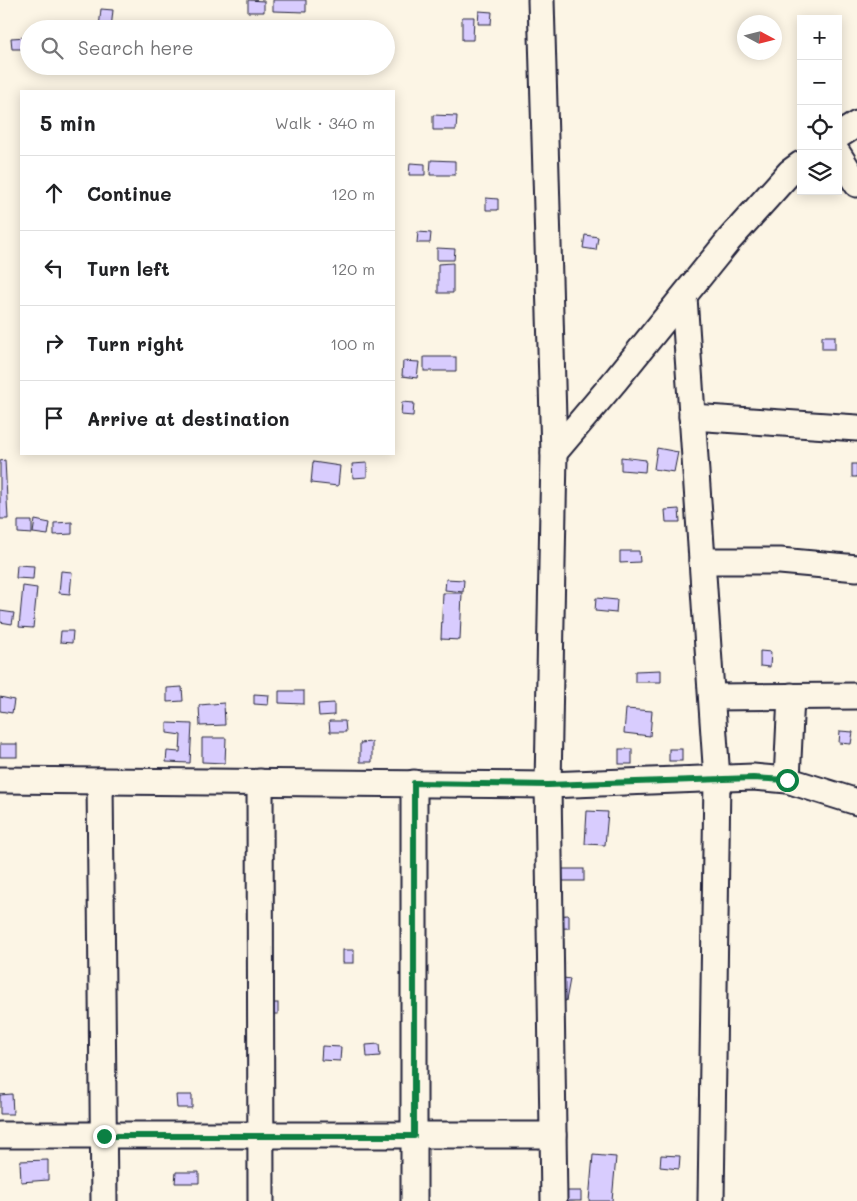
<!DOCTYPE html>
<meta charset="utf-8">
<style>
body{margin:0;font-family:Mali,sans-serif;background:#f2f2f2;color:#202124}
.controls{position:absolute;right:15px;top:15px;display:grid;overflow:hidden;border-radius:0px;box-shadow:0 2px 12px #0003}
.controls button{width:45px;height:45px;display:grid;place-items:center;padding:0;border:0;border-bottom:1px solid #e0e0e0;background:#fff;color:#202124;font:25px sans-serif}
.compass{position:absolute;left:737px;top:15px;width:45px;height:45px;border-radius:50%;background:#fff;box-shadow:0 2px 12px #0003;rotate:97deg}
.stop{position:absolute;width:15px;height:15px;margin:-11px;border:4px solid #0b8043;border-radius:50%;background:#fff}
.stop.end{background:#0b8043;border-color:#fff;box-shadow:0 1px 5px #0008}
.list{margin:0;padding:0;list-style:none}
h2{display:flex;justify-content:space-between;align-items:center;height:65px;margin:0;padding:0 20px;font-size:21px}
h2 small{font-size:16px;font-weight:400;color:#757577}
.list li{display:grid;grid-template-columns:32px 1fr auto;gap:15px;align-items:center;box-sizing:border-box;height:75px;padding:0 20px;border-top:1px solid #e0e0e0}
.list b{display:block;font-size:19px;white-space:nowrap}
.list em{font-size:16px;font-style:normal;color:#757577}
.icon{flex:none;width:28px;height:28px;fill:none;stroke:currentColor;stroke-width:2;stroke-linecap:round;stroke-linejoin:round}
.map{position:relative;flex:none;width:857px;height:1201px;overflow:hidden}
.search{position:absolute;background:#fff;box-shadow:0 2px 12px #0003;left:20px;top:20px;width:375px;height:55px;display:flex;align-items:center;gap:12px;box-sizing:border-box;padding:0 18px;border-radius:28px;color:#757577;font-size:19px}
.panel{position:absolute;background:#fff;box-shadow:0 2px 12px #0003;left:20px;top:90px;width:375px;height:365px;border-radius:0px}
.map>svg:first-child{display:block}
</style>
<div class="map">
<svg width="857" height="1201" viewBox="0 0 857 1201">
<rect width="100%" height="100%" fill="#fcf5e5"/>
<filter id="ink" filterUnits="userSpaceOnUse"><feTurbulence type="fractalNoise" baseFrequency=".02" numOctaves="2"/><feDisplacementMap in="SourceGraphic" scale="10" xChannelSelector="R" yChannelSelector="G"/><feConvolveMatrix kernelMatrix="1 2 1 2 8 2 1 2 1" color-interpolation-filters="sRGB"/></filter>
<g filter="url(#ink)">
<g fill="#d8ccfe" stroke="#22223b">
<path d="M 248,0 L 264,1 L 264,12 L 248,12 Z"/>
<path d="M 273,0 L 306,0 L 306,12 L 273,11 Z"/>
<path d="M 101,9 L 113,10 L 111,29 L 99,28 Z"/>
<path d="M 479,11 L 492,12 L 491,24 L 478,24 Z"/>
<path d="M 462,17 L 474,17 L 473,40 L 462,40 Z"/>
<path d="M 28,37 L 28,49 L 12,49 L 11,38 Z"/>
<path d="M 99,66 L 111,66 L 111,70 L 99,69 Z"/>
<rect x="128" y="66" width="22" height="4"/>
<path d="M 433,115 L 457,116 L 456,130 L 433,130 Z"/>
<path d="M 431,160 L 455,161 L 455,175 L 430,175 Z"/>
<path d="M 410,163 L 425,164 L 425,175 L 409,175 Z"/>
<path d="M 486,198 L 498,199 L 498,210 L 486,210 Z"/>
<path d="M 418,232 L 431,233 L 430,243 L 417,243 Z"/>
<path d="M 585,235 L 598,237 L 596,250 L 583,248 Z"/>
<path d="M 437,248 L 455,249 L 454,260 L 437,260 Z"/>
<path d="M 453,263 L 453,293 L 438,293 L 438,264 Z"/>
<rect x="822" y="336" width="13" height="13"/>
<rect x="424" y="357" width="32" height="14"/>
<path d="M 403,361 L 419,362 L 417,378 L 402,376 Z"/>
<path d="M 402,402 L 414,403 L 413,416 L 401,415 Z"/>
<path d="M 657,448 L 678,452 L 674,472 L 654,469 Z"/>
<path d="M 621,457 L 646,460 L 645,472 L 621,470 Z"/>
<path d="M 5,460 L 8,519 L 0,519 L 0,461 Z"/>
<path d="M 313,462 L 340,466 L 338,486 L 311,483 Z"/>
<path d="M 367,463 L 367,477 L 353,478 L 352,464 Z"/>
<rect x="852" y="464" width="5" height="13"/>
<path d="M 679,509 L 680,522 L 666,522 L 665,510 Z"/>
<path d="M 35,520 L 50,523 L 48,535 L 33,533 Z"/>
<path d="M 18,521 L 32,521 L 32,534 L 18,533 Z"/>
<path d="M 72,522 L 72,534 L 54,535 L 54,523 Z"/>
<path d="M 620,551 L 639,551 L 640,562 L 620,563 Z"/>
<path d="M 17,565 L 34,566 L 33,579 L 16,578 Z"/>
<path d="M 61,571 L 72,572 L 70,594 L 59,593 Z"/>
<path d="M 446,579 L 464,580 L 463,592 L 445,590 Z"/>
<path d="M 23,586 L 37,588 L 33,628 L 19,627 Z"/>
<path d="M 443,593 L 462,593 L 460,640 L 441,639 Z"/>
<path d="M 596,598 L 617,600 L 616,613 L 595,611 Z"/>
<path d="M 0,611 L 14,613 L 12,624 L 0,622 Z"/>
<path d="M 61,631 L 73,631 L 72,643 L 60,642 Z"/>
<path d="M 760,651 L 771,652 L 770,667 L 760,666 Z"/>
<path d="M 661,670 L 661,682 L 635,682 L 635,671 Z"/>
<path d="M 182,687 L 183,701 L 167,702 L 167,688 Z"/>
<path d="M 279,691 L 304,691 L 304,704 L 279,703 Z"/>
<path d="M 254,694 L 269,695 L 268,705 L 254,704 Z"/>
<path d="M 0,697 L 14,700 L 12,713 L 0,711 Z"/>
<path d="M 224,703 L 225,725 L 200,726 L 199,705 Z"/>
<path d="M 334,703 L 334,715 L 319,716 L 318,704 Z"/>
<path d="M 626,709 L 652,711 L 650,736 L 624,733 Z"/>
<path d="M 329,721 L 345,721 L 346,732 L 330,732 Z"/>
<path d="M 167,723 L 192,724 L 190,763 L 166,762 L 167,751 L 180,752 L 181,735 L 167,733 Z"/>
<path d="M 840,731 L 853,732 L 851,744 L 839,743 Z"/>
<path d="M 202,738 L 226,738 L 225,763 L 202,762 Z"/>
<path d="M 372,742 L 372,762 L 360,762 L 360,743 Z"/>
<rect x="0" y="744" width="17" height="13"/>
<rect x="619" y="749" width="13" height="15"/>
<rect x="669" y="749" width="13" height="12"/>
<path d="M 587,811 L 608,812 L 605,845 L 585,844 Z"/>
<rect x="555" y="869" width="29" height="12"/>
<path d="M 569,915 L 569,928 L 548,929 L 547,916 Z"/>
<rect x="343" y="950" width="11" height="13"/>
<path d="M 558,977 L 570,979 L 566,1001 L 555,999 Z"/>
<rect x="264" y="1003" width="14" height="11"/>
<path d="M 379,1044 L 380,1056 L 367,1057 L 366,1045 Z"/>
<path d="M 322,1046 L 341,1047 L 340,1061 L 321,1060 Z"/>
<path d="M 12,1094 L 13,1114 L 0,1114 L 0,1095 Z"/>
<path d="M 176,1095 L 192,1095 L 192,1108 L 177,1108 Z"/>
<path d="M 593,1155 L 616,1157 L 612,1201 L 589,1201 Z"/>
<path d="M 661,1155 L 680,1156 L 679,1169 L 660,1167 Z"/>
<path d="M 48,1160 L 48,1180 L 21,1182 L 20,1161 Z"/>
<path d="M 176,1172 L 199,1172 L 199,1183 L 175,1183 Z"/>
<rect x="556" y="1191" width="25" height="10"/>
</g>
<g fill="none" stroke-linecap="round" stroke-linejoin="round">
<defs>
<g id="minor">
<path d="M 541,0 L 554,453 L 548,785 L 554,1201"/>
<path d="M 838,136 L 857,124"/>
<path d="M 838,154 L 857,184"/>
<path d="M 684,297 L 717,779 L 711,1201"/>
<path d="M 692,417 L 857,428"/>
<path d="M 554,453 L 615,381 L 729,240 L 790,172 L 801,164"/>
<path d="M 702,561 L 780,561 L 857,568"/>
<path d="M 712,697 L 857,696"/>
<path d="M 0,780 L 548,785 L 753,777 L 787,780 L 857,802"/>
<path d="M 787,780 L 791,696"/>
<path d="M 100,781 L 104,1201"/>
<path d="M 260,782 L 261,1201"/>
<path d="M 0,1135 L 553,1135"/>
<path d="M 414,1201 L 414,783"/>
</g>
</defs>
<use href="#minor" stroke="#22223b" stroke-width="29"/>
<use href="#minor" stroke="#fcf5e5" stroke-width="25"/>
</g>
</g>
<g fill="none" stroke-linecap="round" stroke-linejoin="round" filter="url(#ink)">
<path stroke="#0b8043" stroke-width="6" d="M 104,1136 L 414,1136 L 414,783 L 548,785 L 753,778 L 787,780"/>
</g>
</svg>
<div class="controls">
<button>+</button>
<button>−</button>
<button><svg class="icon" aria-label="locate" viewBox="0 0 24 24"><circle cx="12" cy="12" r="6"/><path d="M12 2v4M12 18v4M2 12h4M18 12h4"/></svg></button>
<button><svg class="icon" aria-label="layers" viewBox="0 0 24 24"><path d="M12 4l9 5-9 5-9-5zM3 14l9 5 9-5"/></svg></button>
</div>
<svg class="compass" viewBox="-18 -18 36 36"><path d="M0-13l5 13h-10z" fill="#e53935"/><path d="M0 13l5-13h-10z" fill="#757577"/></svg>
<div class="stop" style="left:787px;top:780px"></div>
<div class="stop end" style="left:104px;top:1136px"></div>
<div class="search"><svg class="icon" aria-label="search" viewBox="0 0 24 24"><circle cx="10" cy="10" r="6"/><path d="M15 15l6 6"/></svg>Search here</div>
<section class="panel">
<h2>5 min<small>Walk · 340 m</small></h2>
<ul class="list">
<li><svg class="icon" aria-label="ahead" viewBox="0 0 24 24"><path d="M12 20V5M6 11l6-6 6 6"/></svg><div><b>Continue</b></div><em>120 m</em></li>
<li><svg class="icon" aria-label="left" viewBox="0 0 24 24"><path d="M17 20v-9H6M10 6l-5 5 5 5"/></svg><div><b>Turn left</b></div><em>120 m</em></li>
<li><svg class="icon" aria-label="right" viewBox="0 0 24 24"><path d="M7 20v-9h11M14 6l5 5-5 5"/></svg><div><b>Turn right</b></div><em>100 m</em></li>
<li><svg class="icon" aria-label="arrive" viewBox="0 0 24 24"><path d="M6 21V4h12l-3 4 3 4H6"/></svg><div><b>Arrive at destination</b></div></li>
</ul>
</section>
</div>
